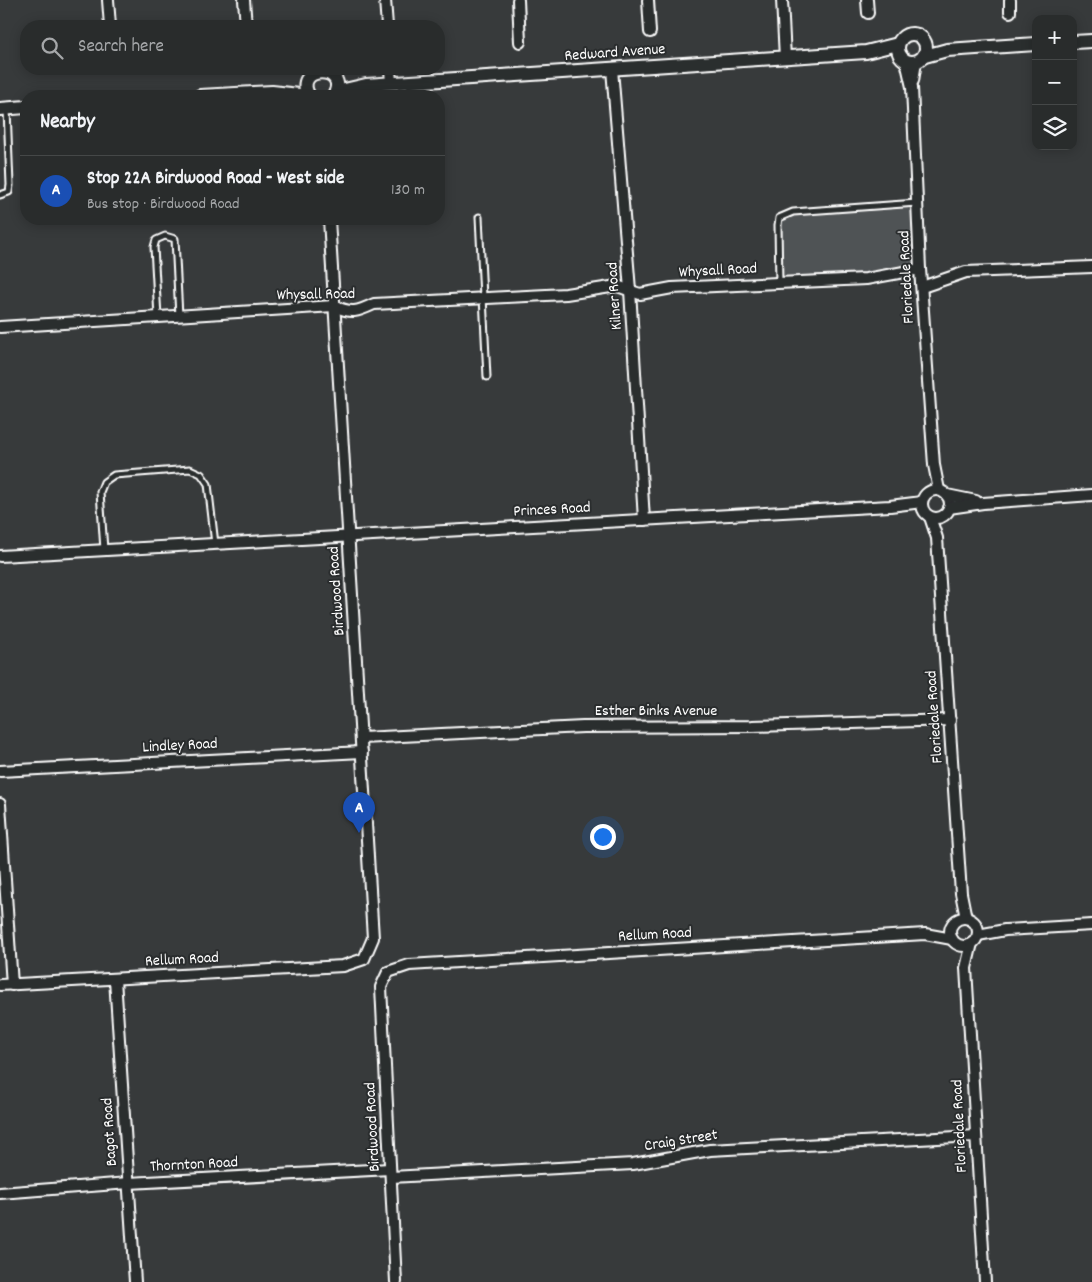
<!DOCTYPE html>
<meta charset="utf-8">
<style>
body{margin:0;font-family:Dekko,sans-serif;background:#313434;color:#f1f3f6}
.controls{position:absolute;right:15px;top:15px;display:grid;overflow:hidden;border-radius:10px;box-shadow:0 2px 12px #0003}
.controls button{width:45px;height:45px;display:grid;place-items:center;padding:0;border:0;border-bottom:1px solid #454848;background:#292c2c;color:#f1f3f6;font:25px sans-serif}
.you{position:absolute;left:602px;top:836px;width:18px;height:18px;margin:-12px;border:4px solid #fff;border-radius:50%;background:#1a73e8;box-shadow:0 0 0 8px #1a73e833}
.badge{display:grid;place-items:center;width:32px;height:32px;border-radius:50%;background:#ff9aa2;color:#fff;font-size:16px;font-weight:700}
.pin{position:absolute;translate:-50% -41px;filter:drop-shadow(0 1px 2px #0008)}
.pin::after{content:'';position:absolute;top:26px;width:18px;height:15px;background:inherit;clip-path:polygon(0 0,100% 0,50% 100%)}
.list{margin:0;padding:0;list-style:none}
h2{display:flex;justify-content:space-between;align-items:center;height:65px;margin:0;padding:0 20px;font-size:21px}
h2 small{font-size:16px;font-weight:400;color:#a5a7a9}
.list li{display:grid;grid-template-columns:32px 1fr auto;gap:15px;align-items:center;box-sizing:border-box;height:70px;padding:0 20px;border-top:1px solid #454848}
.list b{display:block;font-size:19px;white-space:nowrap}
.list p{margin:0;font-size:16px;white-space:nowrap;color:#a5a7a9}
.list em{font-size:16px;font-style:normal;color:#a5a7a9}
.icon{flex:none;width:28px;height:28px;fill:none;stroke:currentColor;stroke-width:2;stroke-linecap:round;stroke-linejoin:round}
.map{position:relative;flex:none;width:1092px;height:1282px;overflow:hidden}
.search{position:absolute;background:#292c2c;box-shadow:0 2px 12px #0003;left:20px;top:20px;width:425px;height:55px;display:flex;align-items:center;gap:12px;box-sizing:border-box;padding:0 18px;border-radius:20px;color:#a5a7a9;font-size:19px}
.panel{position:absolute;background:#292c2c;box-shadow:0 2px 12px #0003;left:20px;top:90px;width:425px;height:135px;border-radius:20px}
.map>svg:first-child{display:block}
</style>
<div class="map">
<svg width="1092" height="1282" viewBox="0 0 1092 1282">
<rect width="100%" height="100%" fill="#373a3b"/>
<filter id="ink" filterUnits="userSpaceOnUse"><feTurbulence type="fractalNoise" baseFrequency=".02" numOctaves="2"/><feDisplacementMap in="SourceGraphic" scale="10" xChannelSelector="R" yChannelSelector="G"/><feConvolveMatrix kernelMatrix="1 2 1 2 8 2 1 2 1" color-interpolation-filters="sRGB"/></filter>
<g filter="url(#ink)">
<path fill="#505354" stroke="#a8a9aa" d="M 917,203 L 920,269 L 779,283 L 779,218 L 793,212 Z"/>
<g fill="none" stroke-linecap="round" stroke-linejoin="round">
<defs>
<g id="service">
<path d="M 0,195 L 9,192 L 10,185 L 7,109"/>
<path d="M 479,217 L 487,377"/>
<path d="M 779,283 L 778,225 L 779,218 L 793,212 L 917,203"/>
<path d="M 158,317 L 154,247 L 156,240 L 165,236 L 175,239 L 179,316"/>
<path d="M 104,550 L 100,492 L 104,482 L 114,475 L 190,469 L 201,474 L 208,484 L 215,544"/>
</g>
<g id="minor">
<path d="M 108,0 L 110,26"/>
<path d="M 244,0 L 246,26"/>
<path d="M 385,0 L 387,26"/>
<path d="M 518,0 L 520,42"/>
<path d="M 648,0 L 650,32"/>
<path d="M 782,0 L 785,58"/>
<path d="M 867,0 L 868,13"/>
<path d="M 1010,0 L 1010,12"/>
<path d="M 906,61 L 912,87 L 920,269 L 934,465 L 939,490"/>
<path d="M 390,69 L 391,83"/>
<path d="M 612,69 L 630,290 L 644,520"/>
<path d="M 913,81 L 916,62"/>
<path d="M 922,287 L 966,272 L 1092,267"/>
<path d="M 0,327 L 334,306 C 352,314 357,312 374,304 L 566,294 L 617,286 L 640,294 L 672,288 L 866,279 L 920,269"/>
<circle cx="936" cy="504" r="14"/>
<path d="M 947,495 L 976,501"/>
<path d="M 949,508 L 983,503 L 1092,495"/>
<path d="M 930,517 L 937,538 L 961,893 L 966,918"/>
<path d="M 0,556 L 890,506 L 922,502"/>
<path d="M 362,738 L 583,727 L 752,726 L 950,720"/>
<path d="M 0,771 L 362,752"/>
<path d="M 0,804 L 12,985"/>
<circle cx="964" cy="932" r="14"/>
<path d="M 978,935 L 1005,930 L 1092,925"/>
<path d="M 972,943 L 966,968 L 985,1282"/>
<path d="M 115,979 L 135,1282"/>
<path d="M 0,985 L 343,966 L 364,959 L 373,938 L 329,219"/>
<path d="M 391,1177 L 633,1164 L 710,1150 L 976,1136"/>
<path d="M 0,1193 L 129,1183 L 390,1169"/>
<path d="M 396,1282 L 381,987 L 388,972 L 409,965 L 925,934 L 952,939"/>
</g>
<g id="tertiary">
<circle cx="912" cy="48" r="14"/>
<path d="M 1073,42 L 1092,41"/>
<path d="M 925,56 L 947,50 L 1036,44"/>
<path d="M 336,92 L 366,85 L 866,52 L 898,44"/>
<path d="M 200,96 L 272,92 L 308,96"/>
<path d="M 309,96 C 291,65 351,64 334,96"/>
<path d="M 0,109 L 26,107"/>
</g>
</defs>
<use href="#service" stroke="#fff" stroke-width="9"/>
<use href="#minor" stroke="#fff" stroke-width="14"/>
<use href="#tertiary" stroke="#fff" stroke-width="16"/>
<use href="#service" stroke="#2a2d2e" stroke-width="5"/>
<use href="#minor" stroke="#2a2d2e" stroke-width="10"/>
<use href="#tertiary" stroke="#2a2d2e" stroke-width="12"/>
</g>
</g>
<g text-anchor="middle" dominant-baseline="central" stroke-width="4" stroke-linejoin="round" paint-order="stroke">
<g font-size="16" fill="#fff" stroke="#2a2d2e">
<text transform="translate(615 53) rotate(-4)">Redward Avenue</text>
<text transform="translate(718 271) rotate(-3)">Whysall Road</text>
<text transform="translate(907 277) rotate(-93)">Floriedale Road</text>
<text transform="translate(316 295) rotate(-1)">Whysall Road</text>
<text transform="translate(615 296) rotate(-94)">Kilner Road</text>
<text transform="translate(552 510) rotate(-3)">Princes Road</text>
<text transform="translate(337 591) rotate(-94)">Birdwood Road</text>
<text x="656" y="711">Esther Binks Avenue</text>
<text transform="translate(935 717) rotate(-94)">Floriedale Road</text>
<text transform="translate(180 746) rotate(-3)">Lindley Road</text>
<text transform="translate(655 935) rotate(-3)">Rellum Road</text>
<text transform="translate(182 960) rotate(-3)">Rellum Road</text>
<text transform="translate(960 1126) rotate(-93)">Floriedale Road</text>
<text transform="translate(373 1127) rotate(-93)">Birdwood Road</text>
<text transform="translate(110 1132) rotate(-94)">Bagot Road</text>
<text transform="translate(681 1141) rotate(-9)">Craig Street</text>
<text transform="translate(194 1165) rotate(-3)">Thornton Road</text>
</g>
</g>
</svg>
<div class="controls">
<button>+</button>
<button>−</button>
<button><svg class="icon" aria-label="layers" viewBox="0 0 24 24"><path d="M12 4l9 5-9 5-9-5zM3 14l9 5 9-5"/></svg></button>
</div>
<div class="you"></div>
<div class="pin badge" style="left:359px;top:833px;background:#1a4fb4">A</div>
<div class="search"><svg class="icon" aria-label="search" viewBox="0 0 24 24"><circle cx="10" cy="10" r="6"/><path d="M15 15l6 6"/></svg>Search here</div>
<section class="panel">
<h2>Nearby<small></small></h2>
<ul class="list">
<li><span class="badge" style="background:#1a4fb4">A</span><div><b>Stop 22A Birdwood Road - West side</b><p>Bus stop · Birdwood Road</p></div><em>130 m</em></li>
</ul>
</section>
</div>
